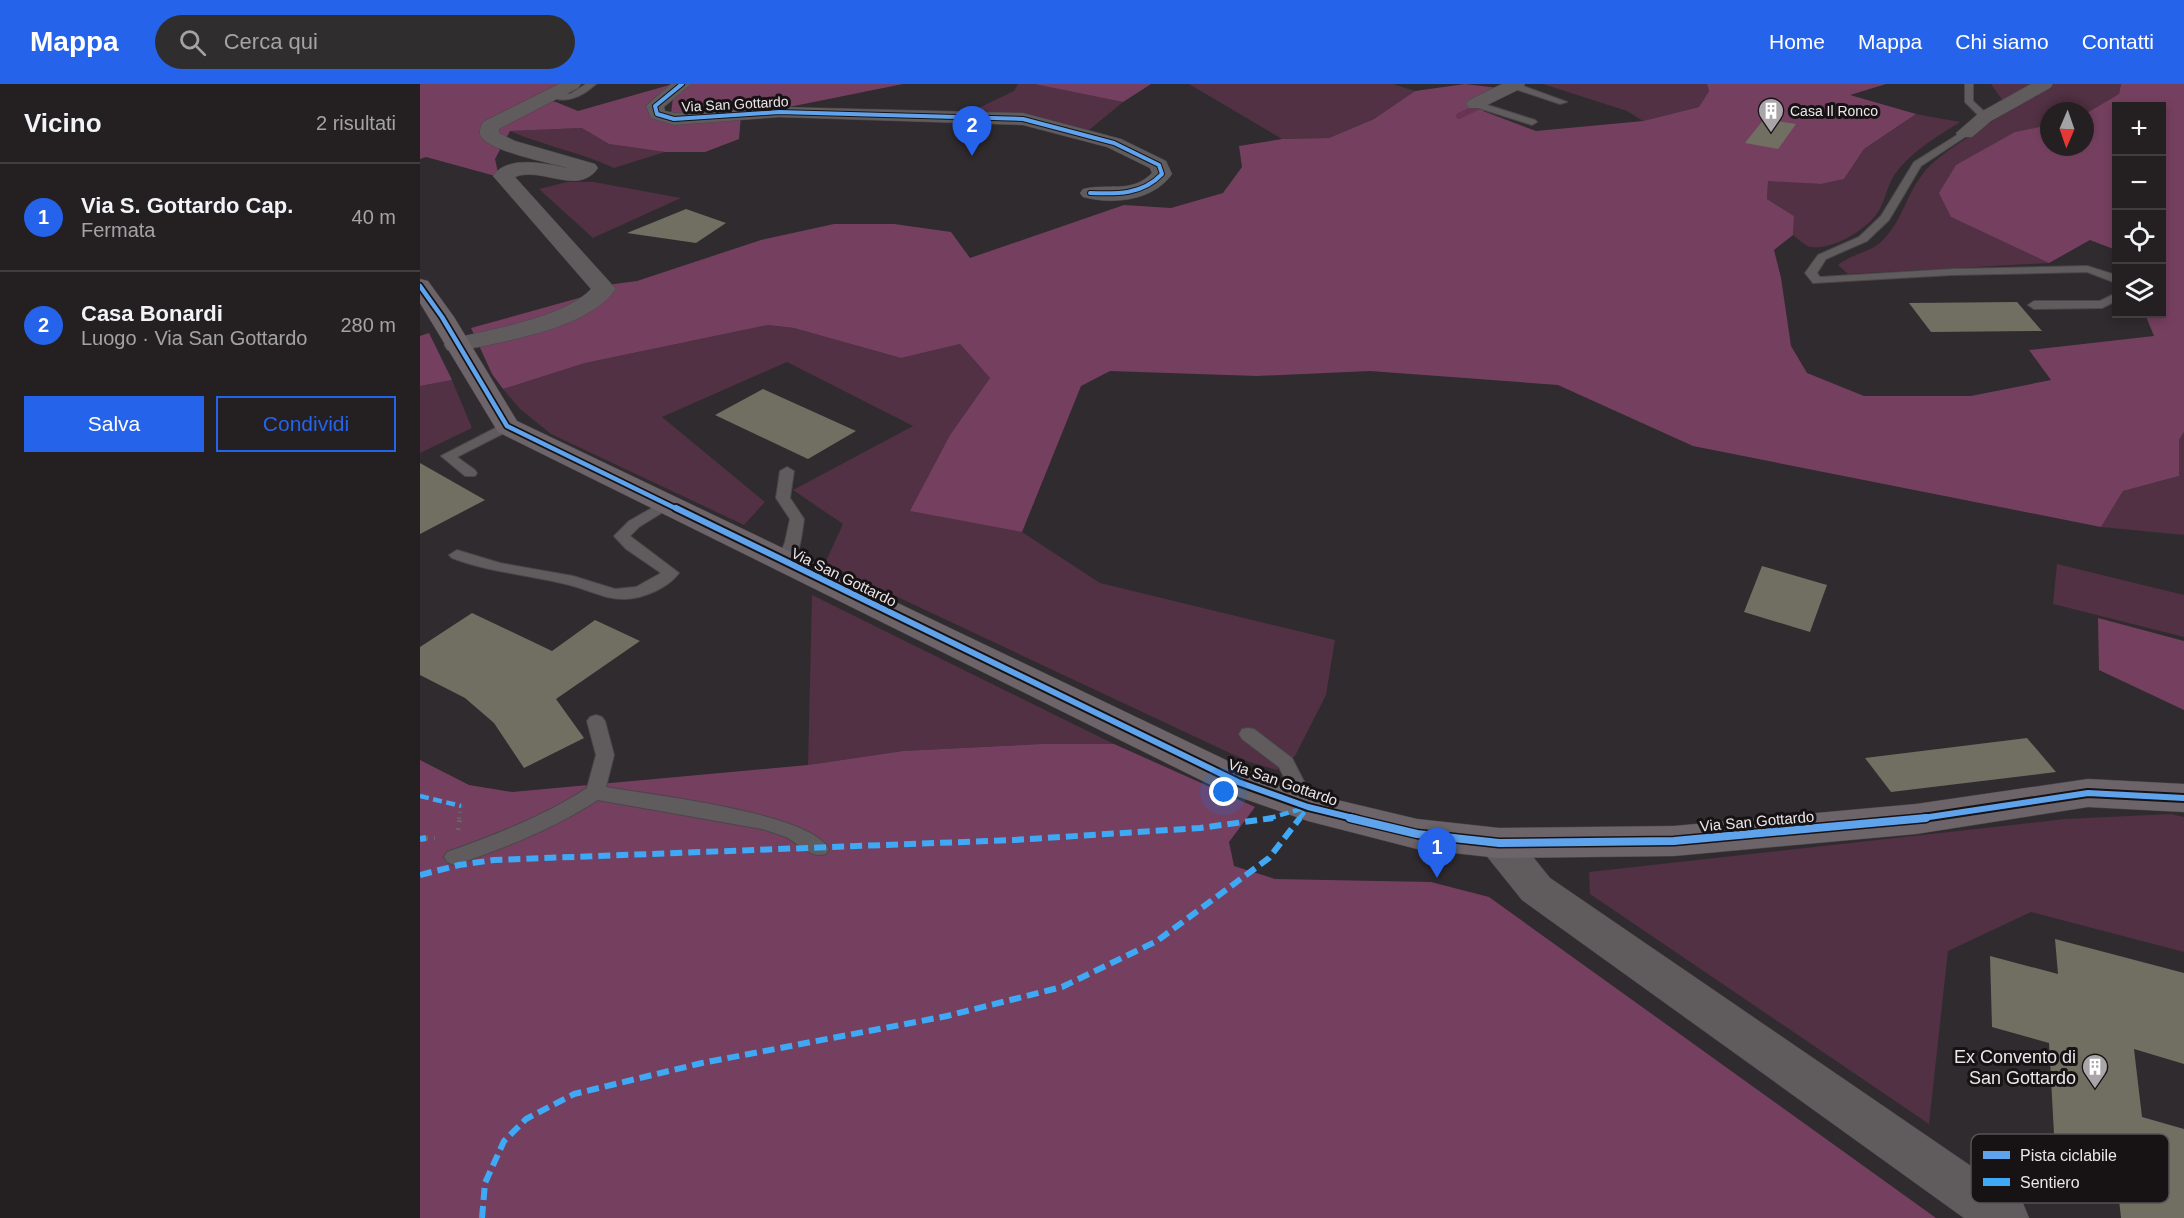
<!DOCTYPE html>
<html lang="it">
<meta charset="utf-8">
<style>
body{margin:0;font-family:Helvetica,sans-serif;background:#302d2f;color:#f1f3f6}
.controls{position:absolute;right:18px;top:18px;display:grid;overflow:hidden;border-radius:0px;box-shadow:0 3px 9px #0003}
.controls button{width:54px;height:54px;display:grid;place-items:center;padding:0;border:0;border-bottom:2px solid #413e40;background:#242022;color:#f1f3f6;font:30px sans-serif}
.compass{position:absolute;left:1620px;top:18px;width:54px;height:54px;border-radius:50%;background:#242022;box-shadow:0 3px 9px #0003;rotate:182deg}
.you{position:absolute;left:804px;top:708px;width:21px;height:21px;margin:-15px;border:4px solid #fff;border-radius:50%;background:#1a73e8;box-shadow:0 0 0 9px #1a73e833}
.badge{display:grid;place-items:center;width:39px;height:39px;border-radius:50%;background:#2563eb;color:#fff;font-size:20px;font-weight:700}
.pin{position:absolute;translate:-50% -50px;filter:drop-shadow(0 2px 3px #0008)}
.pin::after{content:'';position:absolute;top:32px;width:21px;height:18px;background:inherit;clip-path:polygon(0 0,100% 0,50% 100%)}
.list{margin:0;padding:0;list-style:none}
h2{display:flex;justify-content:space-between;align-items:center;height:78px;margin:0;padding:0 24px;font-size:26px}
h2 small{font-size:20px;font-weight:400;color:#a3a3a5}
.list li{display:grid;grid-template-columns:39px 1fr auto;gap:18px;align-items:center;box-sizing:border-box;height:108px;padding:0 24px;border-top:2px solid #413e40}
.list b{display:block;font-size:22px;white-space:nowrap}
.list p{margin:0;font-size:20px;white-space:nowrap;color:#a3a3a5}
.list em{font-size:20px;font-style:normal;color:#a3a3a5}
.actions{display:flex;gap:12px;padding:18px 24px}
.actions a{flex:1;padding:14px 0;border:2px solid #2563eb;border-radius:0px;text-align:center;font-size:21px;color:#2563eb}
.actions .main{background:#2563eb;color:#fff}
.icon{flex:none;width:33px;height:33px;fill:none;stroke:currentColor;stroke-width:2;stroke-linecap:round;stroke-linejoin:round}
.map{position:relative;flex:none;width:1764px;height:1134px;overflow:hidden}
header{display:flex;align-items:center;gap:36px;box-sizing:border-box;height:84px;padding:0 30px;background:#2563eb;color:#fff}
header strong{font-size:28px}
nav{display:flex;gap:33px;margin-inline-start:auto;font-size:21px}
.search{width:420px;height:54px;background:#302d2f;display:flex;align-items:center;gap:15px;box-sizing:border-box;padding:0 21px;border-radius:33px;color:#a3a3a5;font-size:22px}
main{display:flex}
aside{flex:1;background:#242022}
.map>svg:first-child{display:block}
</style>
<header>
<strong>Mappa</strong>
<div class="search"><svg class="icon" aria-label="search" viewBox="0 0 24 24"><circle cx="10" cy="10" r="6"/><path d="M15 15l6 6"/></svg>Cerca qui</div>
<nav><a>Home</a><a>Mappa</a><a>Chi siamo</a><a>Contatti</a></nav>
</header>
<main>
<aside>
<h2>Vicino<small>2 risultati</small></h2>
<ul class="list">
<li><span class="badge">1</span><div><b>Via S. Gottardo Cap.</b><p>Fermata</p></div><em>40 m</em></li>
<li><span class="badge">2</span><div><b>Casa Bonardi</b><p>Luogo · Via San Gottardo</p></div><em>280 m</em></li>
</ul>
<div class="actions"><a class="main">Salva</a><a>Condividi</a></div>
</aside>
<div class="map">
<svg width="1764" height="1134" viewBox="0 0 1764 1134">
<rect width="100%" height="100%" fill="#302b2e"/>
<g fill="#513143">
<path d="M 598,0 L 614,0 L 703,18 L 669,46 L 602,33 L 548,29 L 594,7 Z"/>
<path d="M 769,0 L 973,0 L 995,7 L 954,35 L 909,54 L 862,55 Z"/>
<path d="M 1123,0 L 1287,0 L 1289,7 L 1279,23 L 1223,37 L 1207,27 Z"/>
<path d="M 1571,0 L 1612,0 L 1583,17 Z"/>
<path d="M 1634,0 L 1701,0 L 1699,10 L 1665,30 L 1665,27 L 1629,27 L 1629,41 L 1595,48 L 1531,133 L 1629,179 L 1428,190 L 1418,181 C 1431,170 1451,168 1462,157 C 1483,136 1485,113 1502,91 C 1513,76 1529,66 1544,56 C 1573,36 1603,18 1634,0 Z"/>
<path d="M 1496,30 L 1540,38 C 1518,52 1495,65 1478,86 C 1466,100 1466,118 1456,131 C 1444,147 1412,166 1392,163 C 1386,163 1378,155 1373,151 L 1374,132 L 1347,115 L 1348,96 L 1401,100 L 1424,95 L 1444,65 Z"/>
<path d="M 163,44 L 189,60 L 245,68 L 194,84 C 160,68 124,62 90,47 Z"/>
<path d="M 147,98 L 174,98 L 261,114 L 173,154 L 119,105 Z"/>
<path d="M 348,241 L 374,244 L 481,274 L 540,260 L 570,294 L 530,351 L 491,427 L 602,448 L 680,499 L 915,556 L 906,611 L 875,672 L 857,686 L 829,678 L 405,479 L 423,440 L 373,406 L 493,342 L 367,278 L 242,333 L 345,418 L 324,441 L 131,350 L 100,325 L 83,305 L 165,279 Z"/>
<path d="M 32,296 L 52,344 L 0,369 L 0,302 Z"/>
<path d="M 1764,348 L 1764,451 L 1681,443 L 1703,407 L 1759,392 L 1759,356 Z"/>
<path d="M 1637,480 L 1764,511 L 1764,553 L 1633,520 Z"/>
<path d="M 392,511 L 694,660 L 621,660 L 483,667 L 388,681 Z"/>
<path d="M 1751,730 L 1764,733 L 1764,868 L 1611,828 L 1528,867 L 1509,1040 L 1170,810 L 1169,788 L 1645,735 Z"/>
</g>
<g fill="#75405f">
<path d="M 0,0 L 145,0 L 121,14 L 136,18 L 158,27 L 253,0 L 233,32 L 321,31 L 319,55 L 285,68 L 245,68 L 189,60 L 162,44 L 90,47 L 75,75 L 79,93 L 6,73 L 0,75 Z"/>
<path d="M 268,0 L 483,0 L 359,25 L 251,30 L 253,13 Z"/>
<path d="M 614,0 L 731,0 L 703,18 Z"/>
<path d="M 1045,0 L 1078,4 L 1063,27 L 1116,47 L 1223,37 L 1279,23 L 1289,7 L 1287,0 L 1466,0 L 1430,11 L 1496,30 L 1444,65 L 1424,95 L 1401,100 L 1348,97 L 1347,115 L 1374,132 L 1373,151 L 1354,166 L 1361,194 L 1371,262 L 1387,289 L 1444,312 L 1551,312 L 1631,296 L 1609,266 L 1734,252 L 1725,230 L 1742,230 L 1742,22 L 1696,22 L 1696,166 L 1670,156 L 1629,179 L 1531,133 L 1519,109 L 1536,81 L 1595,48 L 1629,41 L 1629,63 L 1665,63 L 1665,30 L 1699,10 L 1701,0 L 1764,0 L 1764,348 L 1759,356 L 1759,392 L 1703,407 L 1681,443 L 1273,362 L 1138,301 L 950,287 L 837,292 L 690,287 L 661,302 L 602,448 L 490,427 L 530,351 L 570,294 L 540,260 L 481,274 L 374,244 L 348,241 L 165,279 L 83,305 L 72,290 L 51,244 L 166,212 L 187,201 L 217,197 L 341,156 L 414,140 L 474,140 L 531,148 L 550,174 L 704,121 L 751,124 L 803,109 L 822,83 L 819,62 L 862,55 L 909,54 L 954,35 L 995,7 Z"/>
<path d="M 9,249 L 32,296 L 0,302 L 0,252 Z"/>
<path d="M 1678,534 L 1764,557 L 1764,626 L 1679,586 Z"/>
<path d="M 621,660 L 694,660 L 835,723 L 809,758 L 814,782 L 855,795 L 1011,798 L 1069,813 L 1516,1134 L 0,1134 L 0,676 L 49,701 L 92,708 L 388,681 L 483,667 Z"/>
</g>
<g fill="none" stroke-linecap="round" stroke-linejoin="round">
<path stroke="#693354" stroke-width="6" d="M 1039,32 L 1066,19"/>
</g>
<g fill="#706f62">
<path d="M 1344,35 L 1376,40 L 1358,65 L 1325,59 Z"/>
<path d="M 266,125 L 306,139 L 276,159 L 207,149 Z"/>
<path d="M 1597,218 L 1622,247 L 1511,248 L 1489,219 Z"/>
<path d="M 343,305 L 436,347 L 388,375 L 295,331 Z"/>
<path d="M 0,379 L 65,416 L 0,450 Z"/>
<path d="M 1342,482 L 1407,501 L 1390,548 L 1324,528 Z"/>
<path d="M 52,529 L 132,567 L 175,536 L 220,557 L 136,615 L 164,654 L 104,684 L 74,639 L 45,614 L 0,591 L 0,563 Z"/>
<path d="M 1607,654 L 1636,688 L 1471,708 L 1445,674 Z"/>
<path d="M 1635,855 L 1764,889 L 1764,980 L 1714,965 L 1722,1033 L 1764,1045 L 1764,1134 L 1701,1134 L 1698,1106 L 1636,1086 L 1629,959 L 1572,943 L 1570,872 L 1638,890 Z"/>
</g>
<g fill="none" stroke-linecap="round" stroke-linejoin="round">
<defs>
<g id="lane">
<path d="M 166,0 L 176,0 C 163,12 144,22 128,11 L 132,8 L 150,10 Z"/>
<path d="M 1088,0 L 1098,0 L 1147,18 L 1140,20 L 1089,3 Z"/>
<path d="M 1545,0 L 1553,0 L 1553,17 L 1568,31 L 1568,35 L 1562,35 L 1545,18 Z"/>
<path d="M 1055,17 L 1115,36 L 1117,38 L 1112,41 L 1052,22 L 1051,20 Z"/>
<path d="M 1545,46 L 1550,49 L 1548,51 L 1501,82 L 1469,136 L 1447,157 L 1406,175 L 1397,189 L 1400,193 L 1532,185 L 1667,182 L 1696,191 L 1696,199 L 1667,188 L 1532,191 L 1393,199 L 1385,189 L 1398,171 L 1439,153 L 1461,132 L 1494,78 Z"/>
<path d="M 1696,209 L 1696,217 L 1682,224 L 1614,225 L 1608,221 L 1614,217 L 1680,217 Z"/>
<path d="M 87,338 L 92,339 L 94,342 L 92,345 L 37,373 L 55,386 L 57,389 L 55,392 L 45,392 L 21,372 Z"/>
<path d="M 367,383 L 374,387 L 370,414 L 384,435 C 382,448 380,479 365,483 L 357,478 L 365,458 L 370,435 L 356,414 L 360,387 Z"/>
<path d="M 246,416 L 253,420 L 251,423 L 219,443 L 210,452 L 259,489 C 248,504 224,514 206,515 C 187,516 171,507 153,502 C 113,491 71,489 32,474 L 29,471 L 37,466 L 80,479 L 153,492 L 195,505 L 216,503 L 241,489 L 206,465 L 194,452 L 209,437 Z"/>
<path d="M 176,631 L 182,633 L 185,637 L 194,671 L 186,703 C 229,711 389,728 409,765 L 406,770 C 391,775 379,760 366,753 C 359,750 350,748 342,745 L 178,716 C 135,744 83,765 34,781 L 27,778 L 24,773 L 27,768 C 75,751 124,732 167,704 L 176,671 L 167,637 L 170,633 Z"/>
<path d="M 828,644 L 834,645 L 872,674 L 897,723 L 895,728 L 888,730 L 881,728 L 859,683 L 822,655 L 819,650 L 822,645 Z"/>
</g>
<g id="street">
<path d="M 139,0 L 161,0 L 158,4 L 79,45 L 79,49 L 95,57 L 175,80 L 178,84 C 158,113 122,82 95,93 L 196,205 C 167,246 83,257 36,268 L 27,266 L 24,261 L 27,256 C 67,246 144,234 171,205 L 73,92 C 88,70 126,80 148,84 C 129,79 75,68 63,55 C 58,51 60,43 63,38 Z"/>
<path d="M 251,0 L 271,0 L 244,23 L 245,27 L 255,29 L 359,23 L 603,29 L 701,55 L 746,77 L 752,90 C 733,117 693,121 663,113 L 660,109 L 663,105 C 687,99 712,110 732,89 L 730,84 L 687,63 L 603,41 L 359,33 L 254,41 L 231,34 L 226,22 Z"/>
<path d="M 1082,0 L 1105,0 L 1102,4 L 1061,24 L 1049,24 L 1046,20 L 1049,16 Z"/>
<path d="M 1611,0 L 1633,0 L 1630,4 L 1571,37 L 1552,53 L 1538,53 L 1536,49 L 1559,29 Z"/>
<path d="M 1079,744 L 1093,748 L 1130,794 L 1602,1117 L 1609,1134 L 1544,1134 L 1102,816 L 1065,770 L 1060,759 L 1065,748 Z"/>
</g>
<path id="secondary" d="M 0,195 L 8,197 L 34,233 L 97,337 L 831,688 L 892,710 L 997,735 L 1079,744 L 1254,742 L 1496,720 L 1668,695 L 1764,700 L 1764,728 L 1668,723 L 1496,750 L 1254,772 L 1079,774 L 997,765 L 888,737 L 805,708 L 78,348 L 0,219 Z"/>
</defs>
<use href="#lane" stroke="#4a4649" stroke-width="2"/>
<use href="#street" stroke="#4a4649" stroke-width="1"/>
<use href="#secondary" stroke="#4a4649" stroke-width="1"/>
<path stroke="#686566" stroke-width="4" stroke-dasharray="1.5 4.5" stroke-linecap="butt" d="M 39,735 L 41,722"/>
<g stroke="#686566" stroke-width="4.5" stroke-dasharray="2 6" stroke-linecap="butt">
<path d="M 38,746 L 40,734"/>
<path d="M 6,754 L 15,754"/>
</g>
<use href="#lane" fill="#605c5e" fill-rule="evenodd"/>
<use href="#street" fill="#605c5e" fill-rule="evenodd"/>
<use href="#secondary" fill="#6c6468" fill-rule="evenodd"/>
<g stroke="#3fa9f5" stroke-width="4.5" stroke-dasharray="9 4.5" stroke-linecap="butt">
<path d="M 0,712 L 41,722"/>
<path d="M 847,735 L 888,723"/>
<path d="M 879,735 L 888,723"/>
</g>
<g stroke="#3fa9f5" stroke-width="6" stroke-dasharray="12 6" stroke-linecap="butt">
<path d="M 0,755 L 6,754"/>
<path d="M 0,791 L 39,781 L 74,776 L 594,756 L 780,744 L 853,734"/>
<path d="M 62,1134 L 65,1099 L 84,1057 L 106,1035 L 154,1010 L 282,979 L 527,932 L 642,903 L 737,857 L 849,774 L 880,734"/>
</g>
<defs>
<path id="cycleway-far3" d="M 262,0 L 235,22 L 237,30 L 254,35 L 359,28 L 603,35 L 694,59 L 739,81 L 742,90 C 722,111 697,110 670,109"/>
<path id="cycleway-far2" d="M 0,202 L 22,233 L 87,342 L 259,426"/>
<g id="cycleway-far1">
<path d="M 256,424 L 818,698 L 888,723 L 937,735"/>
<path d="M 1496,735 L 1668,709 L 1764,714"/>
</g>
<path id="cycleway" d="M 930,734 L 997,750 L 1079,759 L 1254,757 L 1506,734"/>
</defs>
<use href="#cycleway-far3" stroke="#171315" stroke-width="6"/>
<use href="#cycleway-far2" stroke="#171315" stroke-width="8"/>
<use href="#cycleway-far1" stroke="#171315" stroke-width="10"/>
<use href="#cycleway" stroke="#171315" stroke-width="11"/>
<use href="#cycleway-far3" stroke="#60a3ed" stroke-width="4"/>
<use href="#cycleway-far2" stroke="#60a3ed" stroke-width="4.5"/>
<use href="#cycleway-far1" stroke="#60a3ed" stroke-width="6"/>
<use href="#cycleway" stroke="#60a3ed" stroke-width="8"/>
</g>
<defs>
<symbol id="building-pin" viewBox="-11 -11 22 30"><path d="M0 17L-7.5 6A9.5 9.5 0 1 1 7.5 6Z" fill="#aaa5a8" stroke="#171315"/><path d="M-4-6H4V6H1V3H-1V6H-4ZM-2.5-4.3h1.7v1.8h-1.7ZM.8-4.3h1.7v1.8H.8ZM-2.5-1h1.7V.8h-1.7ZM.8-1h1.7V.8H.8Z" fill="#fff"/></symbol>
</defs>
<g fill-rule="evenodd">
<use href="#building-pin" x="1336" y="12" width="30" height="40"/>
<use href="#building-pin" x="1660" y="968" width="30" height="40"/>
</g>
<g text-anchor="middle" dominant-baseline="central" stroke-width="6" stroke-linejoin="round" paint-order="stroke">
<g font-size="14" fill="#ece6e9" stroke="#171315">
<text transform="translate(315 20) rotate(-3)">Via San Gottardo</text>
</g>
<g font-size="14" fill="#ece6e9" stroke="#171315" text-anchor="start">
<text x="1370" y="27">Casa Il Ronco</text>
</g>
<g font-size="15" fill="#ece6e9" stroke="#171315">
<text transform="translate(424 493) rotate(26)">Via San Gottardo</text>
<text transform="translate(863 698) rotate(19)">Via San Gottardo</text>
<text transform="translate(1337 737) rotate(-5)">Via San Gottardo</text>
</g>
<g font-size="18" fill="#ece6e9" stroke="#171315" text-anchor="end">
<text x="1656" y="973">Ex Convento di<tspan x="1656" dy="21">San Gottardo</tspan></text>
</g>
</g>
<rect x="1551" y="1050" width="198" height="69" rx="9" fill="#171315" stroke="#575255" stroke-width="1.5"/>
<rect x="1563" y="1067" width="27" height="8" fill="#60a3ed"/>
<rect x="1563" y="1094" width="27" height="8" fill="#3fa9f5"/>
<g font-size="16" fill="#ece6e9">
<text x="1600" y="1077">Pista ciclabile</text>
<text x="1600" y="1104">Sentiero</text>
</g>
</svg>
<div class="controls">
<button>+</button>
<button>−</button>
<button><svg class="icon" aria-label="locate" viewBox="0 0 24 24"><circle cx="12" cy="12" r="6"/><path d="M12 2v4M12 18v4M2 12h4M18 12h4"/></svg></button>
<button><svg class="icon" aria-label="layers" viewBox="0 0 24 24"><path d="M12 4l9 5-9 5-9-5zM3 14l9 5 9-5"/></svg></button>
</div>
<svg class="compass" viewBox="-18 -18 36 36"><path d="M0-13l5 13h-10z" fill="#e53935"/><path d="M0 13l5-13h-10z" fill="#a3a3a5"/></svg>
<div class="you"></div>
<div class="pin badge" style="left:1017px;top:794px">1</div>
<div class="pin badge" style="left:552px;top:72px">2</div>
</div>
</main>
